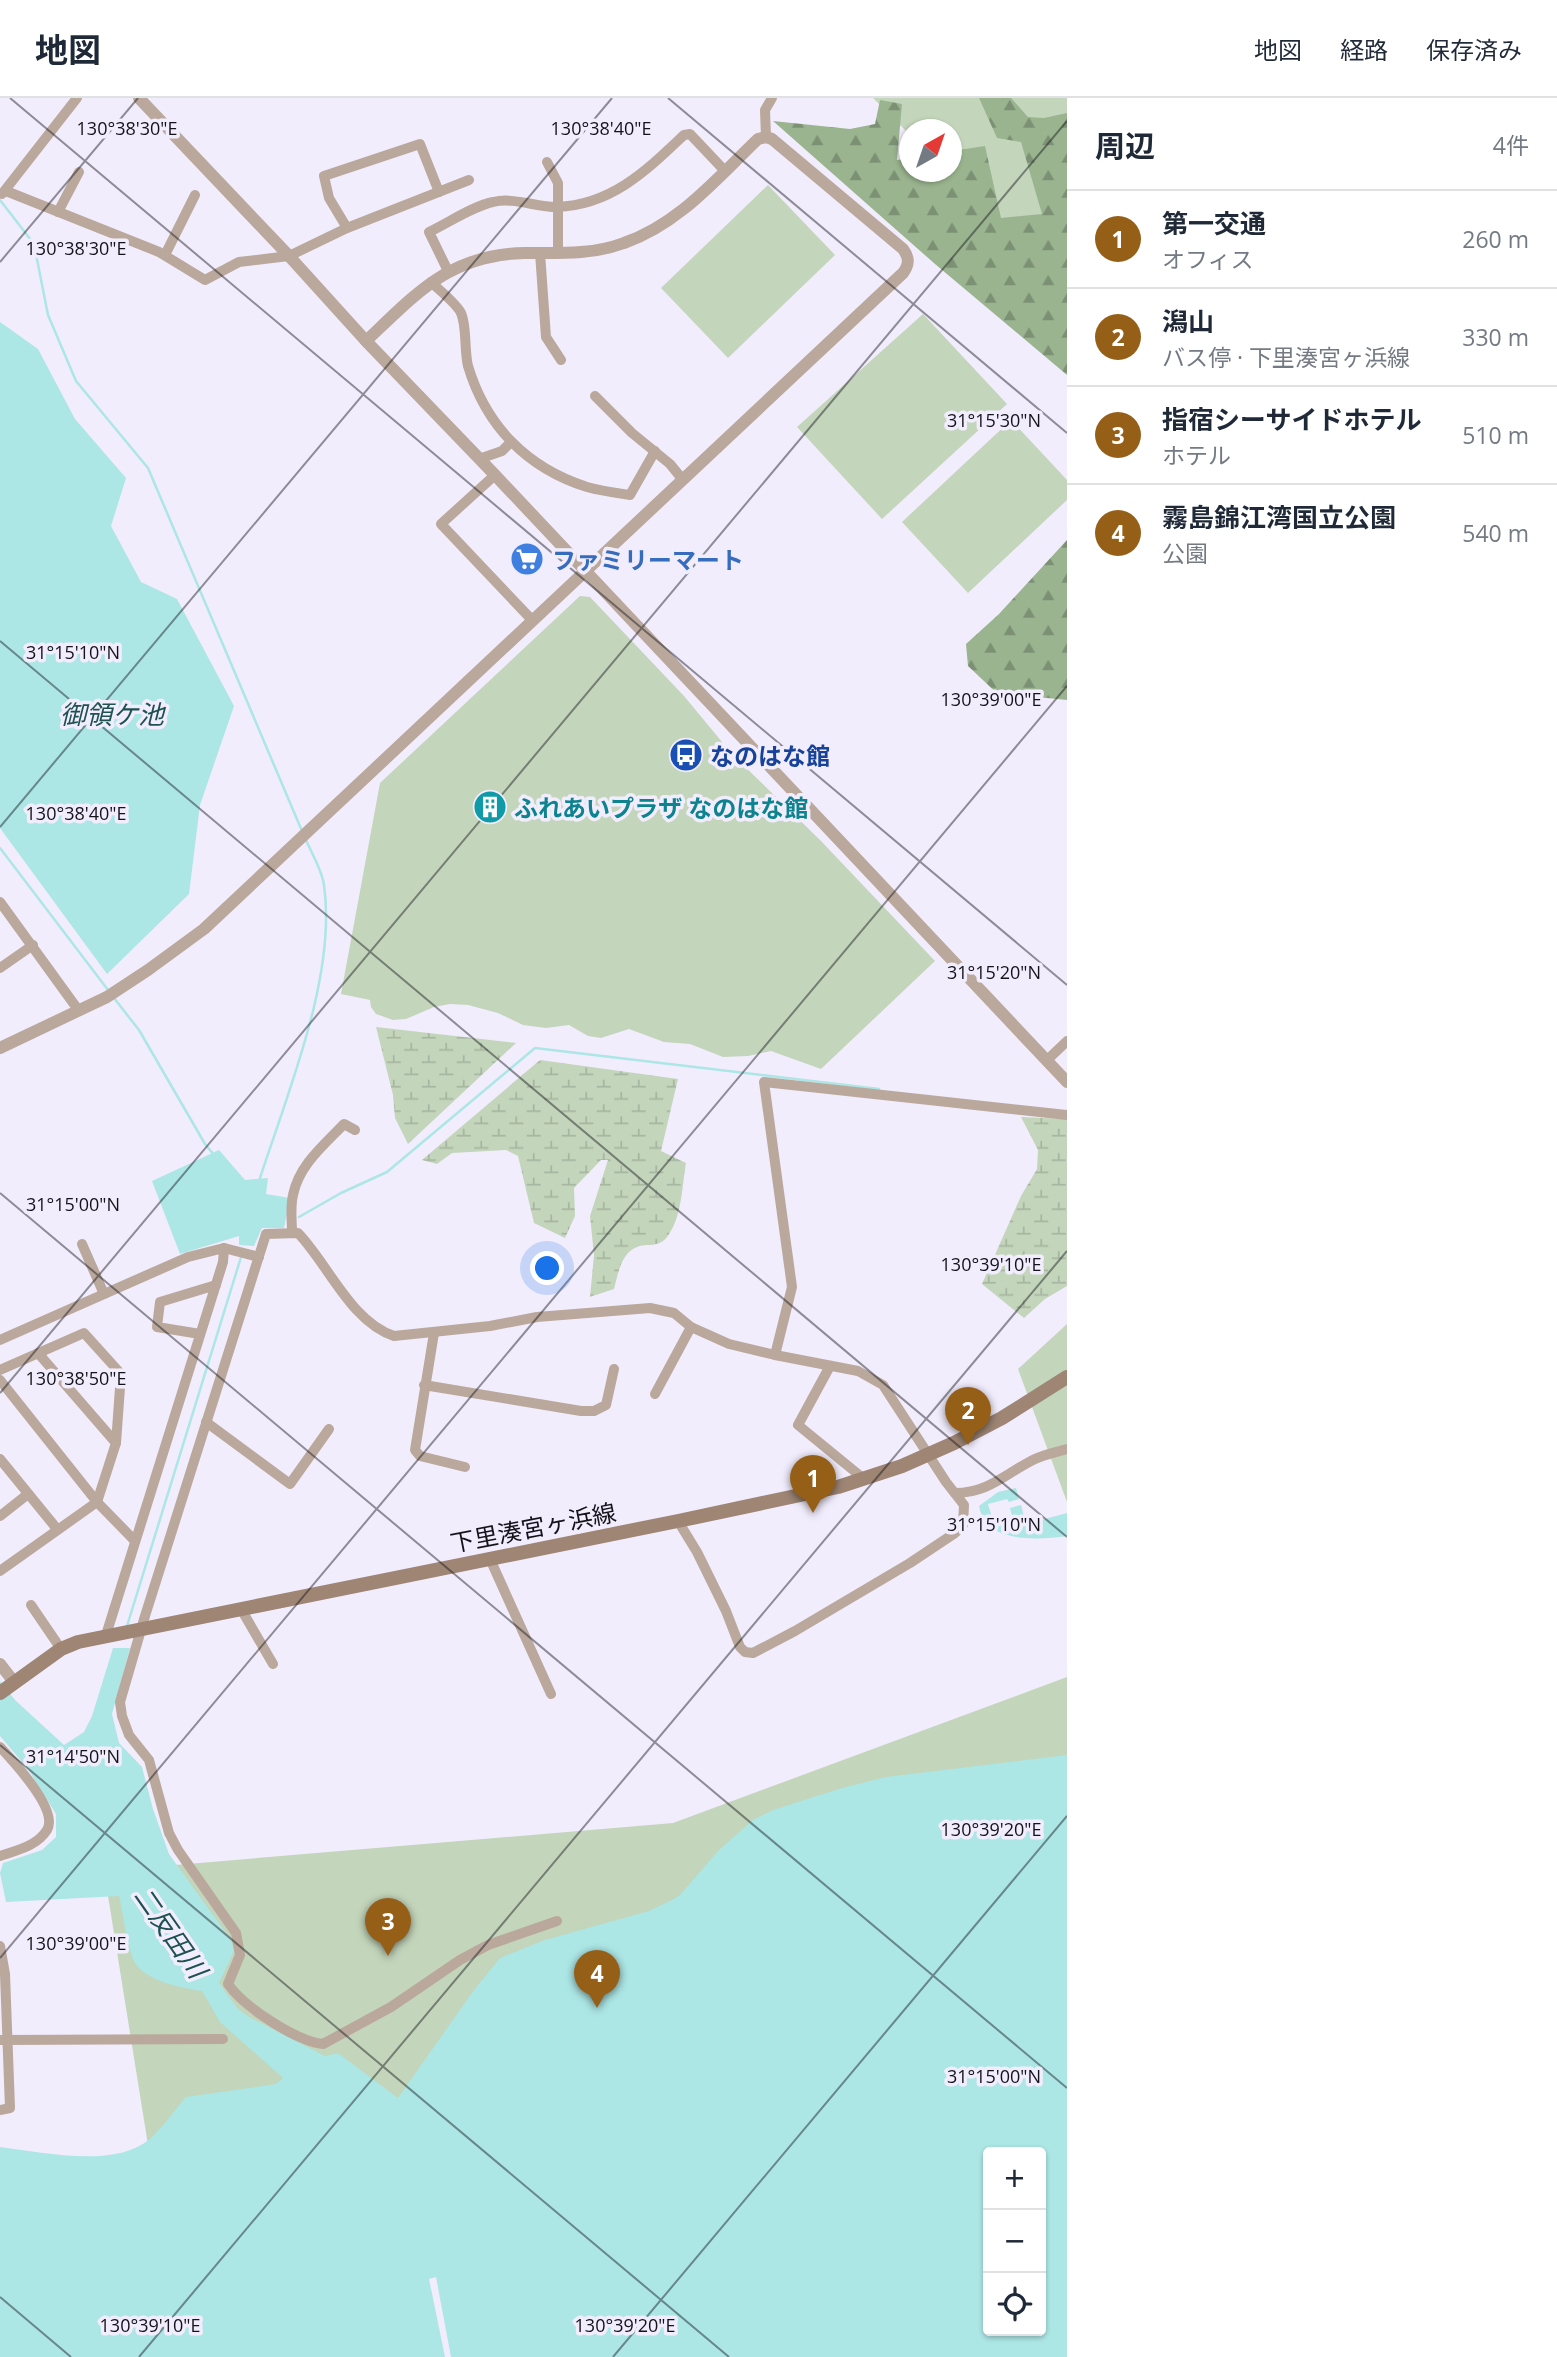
<!DOCTYPE html>
<html lang="ja">
<meta charset="utf-8">
<style>
body{margin:0;font-family:"Open Sans","Noto Sans JP",sans-serif;background:#f2f2f3;color:#1f2937}
.controls{position:absolute;right:21px;bottom:21px;display:grid;overflow:hidden;border-radius:7px;box-shadow:0 2px 5px #0004}
.controls button{width:63px;height:63px;display:grid;place-items:center;padding:0;border:0;border-bottom:2px solid #e0e1e3;background:#fff;color:#1f2937;font:35px sans-serif}
.compass{position:absolute;left:899px;top:21px;width:63px;height:63px;border-radius:50%;background:#fff;box-shadow:0 2px 5px #0004;rotate:40deg}
.you{position:absolute;left:548px;top:1171px;width:24px;height:24px;margin:-18px;border:5px solid #fff;border-radius:50%;background:#1a73e8;box-shadow:0 0 0 10px #1a73e833}
.badge{display:grid;place-items:center;width:46px;height:46px;border-radius:50%;background:#965f18;color:#fff;font-size:23px;font-weight:700}
.pin{position:absolute;translate:-50% -58px;filter:drop-shadow(0 2px 4px #0008)}
.pin::after{content:'';position:absolute;top:37px;width:24px;height:21px;background:inherit;clip-path:polygon(0 0,100% 0,50% 100%)}
.list{margin:0;padding:0;list-style:none}
h2{display:flex;justify-content:space-between;align-items:center;height:91px;margin:0;padding:0 28px;font-size:30px}
h2 small{font-size:23px;font-weight:400;color:#747a83}
.list li{display:grid;grid-template-columns:46px 1fr auto;gap:21px;align-items:center;box-sizing:border-box;height:98px;padding:0 28px;border-top:2px solid #e0e1e3}
.list b{display:block;font-size:26px;white-space:nowrap}
.list p{margin:0;font-size:23px;white-space:nowrap;color:#747a83}
.list em{font-size:23px;font-style:normal;color:#747a83}
.icon{flex:none;width:38px;height:38px;fill:none;stroke:currentColor;stroke-width:2;stroke-linecap:round;stroke-linejoin:round}
.map{position:relative;flex:none;width:1067px;height:2259px;overflow:hidden}
header{display:flex;align-items:center;gap:42px;box-sizing:border-box;height:98px;padding:0 35px;background:#fff;border-bottom:2px solid #e0e1e3}
header strong{font-size:33px}
nav{display:flex;gap:38px;margin-inline-start:auto;font-size:24px}
main{display:flex}
aside{flex:1;background:#fff}
.map>svg:first-child{display:block}
</style>
<header>
<strong>地図</strong>
<nav><a>地図</a><a>経路</a><a>保存済み</a></nav>
</header>
<main>
<div class="map">
<svg width="1067" height="2259" viewBox="0 0 1067 2259">
<defs>
<pattern id="forest-firs" width="22" height="20" patternUnits="userSpaceOnUse" patternTransform="scale(1.75)"><rect width="22" height="20" fill="#9ab48f"/><path d="M5 1l3.5 6h-7zM16 11l3.5 6h-7z" fill="#7c9174"/></pattern>
<pattern id="wetland-marsh" width="20" height="14" patternUnits="userSpaceOnUse" patternTransform="scale(1.75)"><rect width="20" height="14" fill="#c3d5bb"/><path d="M1 5h8M5 5V1M11 12h8M15 12V8" fill="none" stroke="#a7b6a0"/></pattern>
</defs>
<rect width="100%" height="100%" fill="#f2edfd"/>
<g fill="#c3d5bb" fill-rule="evenodd">
<path d="M 873,0 L 1067,0 L 1067,229 L 951,74 L 951,32 L 909,32 L 909,36 Z"/>
<path d="M 768,87 L 835,157 L 728,260 L 661,190 Z"/>
<path d="M 923,216 L 1007,306 L 882,421 L 797,329 Z"/>
<path d="M 1011,322 L 1067,382 L 1067,402 L 968,495 L 902,424 Z"/>
<path d="M 580,498 L 590,499 L 684,598 L 732,656 L 821,743 L 935,863 L 821,971 L 771,953 L 748,958 L 723,959 L 690,946 L 664,944 L 629,931 L 601,940 L 588,938 L 569,927 L 546,930 L 523,927 L 498,915 L 468,907 L 450,906 L 434,909 L 406,921 L 393,922 L 376,916 L 371,909 L 370,902 L 341,896 L 380,685 Z"/>
<path d="M 1067,1226 L 1067,1404 L 1018,1271 Z"/>
<path d="M 1067,1579 L 1067,2259 L 148,2047 L 104,1773 L 673,1725 ZM 988,2054 L 1041,2054 L 1041,2233 L 988,2233 Z"/>
</g>
<g fill="url(#forest-firs)">
<path d="M 979,0 L 1011,0 L 1028,19 L 1044,20 L 1067,15 L 1067,277 L 935,166 L 773,23 L 850,31 L 875,26 L 880,2 L 902,6 L 897,62 L 909,60 L 909,74 L 951,74 L 952,53 L 985,48 L 1001,120 L 1042,116 L 1021,44 L 997,40 Z"/>
<path d="M 1067,442 L 1067,602 L 1037,599 L 1003,601 L 968,568 L 966,546 L 999,516 Z"/>
</g>
<g fill="url(#wetland-marsh)">
<path d="M 376,929 L 516,945 L 408,1046 L 395,1020 L 393,997 Z"/>
<path d="M 540,962 L 678,981 L 661,1053 L 686,1065 C 682,1088 682,1120 667,1139 C 658,1150 648,1145 637,1149 C 621,1155 618,1176 614,1191 L 590,1199 L 594,1157 L 590,1118 L 608,1062 L 601,1062 L 574,1090 L 575,1118 L 565,1140 L 534,1125 L 518,1058 L 506,1052 L 452,1055 L 437,1066 L 422,1062 Z"/>
<path d="M 1021,1019 L 1067,1021 L 1067,1188 L 1045,1201 L 1024,1220 L 982,1186 L 1021,1098 L 1037,1071 L 1038,1052 Z"/>
</g>
<g fill="#ace6e5" fill-rule="evenodd">
<path d="M 0,224 L 38,251 L 75,321 L 126,380 L 111,428 L 141,484 L 177,501 L 234,608 L 200,707 L 189,796 L 107,876 L 0,730 Z"/>
<path d="M 219,1052 L 245,1082 L 268,1080 L 266,1096 L 290,1100 L 284,1130 L 262,1130 L 254,1148 L 239,1147 L 239,1138 L 180,1156 L 152,1083 Z"/>
<path d="M 1016,1390 L 1019,1401 L 1009,1404 L 1007,1401 L 988,1406 L 994,1426 L 1013,1422 L 1010,1410 L 1021,1407 L 1026,1426 L 1067,1415 L 1067,1438 C 1037,1442 986,1446 979,1408 L 998,1394 Z"/>
<path d="M 113,1550 L 130,1550 L 112,1616 L 119,1645 L 142,1669 L 153,1711 L 169,1756 L 231,1842 L 234,1853 L 219,1885 L 238,1911 L 249,1919 L 325,1958 L 338,1955 L 398,2000 L 474,1892 L 500,1860 L 545,1842 L 649,1813 L 672,1802 L 680,1797 L 718,1753 L 753,1722 L 773,1712 L 842,1690 L 886,1679 L 1067,1657 L 1067,2259 L 0,2259 L 0,2049 C 43,2054 114,2071 150,2041 C 163,2029 174,2013 186,1999 L 276,1986 L 283,1980 L 220,1924 L 202,1893 C 182,1890 144,1883 134,1863 C 127,1848 123,1815 119,1798 L 6,1804 L 0,1775 L 3,1765 L 42,1752 L 56,1739 L 56,1716 L 28,1671 L 0,1638 L 0,1583 L 15,1602 L 64,1647 L 84,1634 L 92,1618 ZM 988,2054 L 1041,2054 L 1041,2233 L 988,2233 Z"/>
</g>
<path fill="#f2edfd" d="M 436,2179 L 451,2259 L 445,2259 L 429,2181 Z"/>
<g fill="none" stroke-linecap="round" stroke-linejoin="round">
<g stroke="#ace6e5" stroke-width="2.5">
<path d="M 0,102 L 34,146 L 48,217 L 76,283 L 148,370 L 302,733"/>
<path d="M 0,750 L 108,892"/>
<path d="M 114,900 L 139,932 L 205,1046 L 214,1057"/>
<path d="M 259,1083 C 287,996 337,878 324,787 C 322,772 312,756 306,742"/>
<path d="M 299,1119 L 341,1095 L 387,1074 L 535,950 L 879,991"/>
<path d="M 127,1528 L 242,1156"/>
</g>
<g stroke="#baa89c" stroke-width="10">
<path d="M 766,39 L 765,12 L 772,0"/>
<path d="M 547,64 L 558,85 L 558,155"/>
<path d="M 6,93 L 159,154 L 205,182 L 239,164 L 289,158 L 347,130 L 469,82"/>
<path d="M 2,96 L 77,0"/>
<path d="M 58,114 L 79,74"/>
<path d="M 347,130 L 329,100 L 324,78 L 420,46 L 439,94"/>
<path d="M 540,155 L 546,239 L 561,262"/>
<path d="M 165,157 L 195,97"/>
<path d="M 448,173 L 429,134 C 448,125 473,108 493,104 C 514,99 535,109 557,109 C 612,107 647,72 684,37 L 690,36 L 725,73"/>
<path d="M 431,184 C 438,191 457,206 461,215 C 467,228 464,252 468,268 C 486,328 527,370 587,389 C 601,393 616,395 630,397 L 655,353"/>
<path d="M 595,298 L 632,335 L 670,366 L 683,382"/>
<path d="M 479,361 L 502,353 L 511,344"/>
<path d="M 495,377 L 441,426 L 533,523"/>
<path d="M 0,804 L 79,913"/>
<path d="M 0,870 L 33,847"/>
<path d="M 1047,962 L 1067,943"/>
<path d="M 292,1135 C 292,1123 290,1109 293,1097 C 299,1067 324,1047 344,1026 L 355,1032"/>
<path d="M 82,1146 L 104,1196"/>
<path d="M 434,1235 L 415,1352 L 420,1358 L 465,1369"/>
<path d="M 200,1236 L 157,1229 L 160,1204 L 216,1187"/>
<path d="M 0,1242 L 188,1159 L 224,1150 L 259,1159"/>
<path d="M 38,1255 L 116,1345"/>
<path d="M 775,1257 L 792,1189 L 764,984 L 1067,1017"/>
<path d="M 830,1268 L 798,1327 L 864,1381"/>
<path d="M 0,1272 L 84,1235 L 121,1276 L 116,1345 L 97,1404 L 0,1473"/>
<path d="M 0,1282 L 97,1404 L 135,1443"/>
<path d="M 424,1287 L 581,1313 L 594,1313 L 606,1307 L 614,1271"/>
<path d="M 655,1296 L 691,1229"/>
<path d="M 206,1324 L 290,1386 L 329,1331"/>
<path d="M 0,1361 L 57,1431"/>
<path d="M 955,1395 C 989,1395 1006,1375 1035,1361 C 1045,1356 1057,1354 1067,1351"/>
<path d="M 0,1418 L 28,1396"/>
<path d="M 490,1461 L 551,1596"/>
<path d="M 31,1507 L 61,1551"/>
<path d="M 241,1511 L 273,1566"/>
<path d="M 106,1537 L 223,1164 L 224,1150"/>
<path d="M 0,1649 C 13,1663 59,1712 47,1732 C 37,1748 17,1752 0,1758"/>
<path d="M 557,1823 L 488,1847 L 460,1862 L 391,1909 L 323,1946 C 296,1943 244,1909 228,1886 L 240,1857 L 236,1835 L 178,1752 L 169,1735 L 149,1662 L 129,1637 L 122,1618 L 120,1604 L 145,1518 L 266,1136 L 298,1135 C 328,1166 351,1224 394,1238 L 490,1228 L 537,1219 L 650,1210 L 674,1215 L 691,1229 L 729,1246 L 775,1257 L 858,1273 L 883,1287 L 946,1384 L 964,1407 L 963,1427 L 955,1435 L 910,1465 L 795,1533 L 753,1555 L 745,1554 L 740,1549 L 726,1513 L 697,1454 L 678,1423"/>
<path d="M 0,1848 L 5,1876 L 10,2010 L 0,2012"/>
<path d="M 0,1942 L 223,1941"/>
</g>
<g stroke="#baa89c" stroke-width="12">
<path d="M 139,0 L 289,158 L 366,243 L 495,377 L 1067,984"/>
<path d="M 0,950 L 107,899 L 148,872 L 204,831 L 903,175 C 910,166 909,159 903,151 L 772,41 L 766,39 L 758,41 C 717,80 679,126 624,145 C 592,157 558,155 524,155 C 449,157 417,195 366,243"/>
<path d="M 0,1566 L 14,1584"/>
</g>
<path stroke="#9e8574" stroke-width="14" d="M 0,1595 L 61,1551 L 78,1544 L 678,1423 L 838,1389 L 902,1368 L 954,1345 L 1002,1320 L 1067,1279"/>
</g>
<path fill="none" stroke="#15131a" stroke-width="2" stroke-opacity="0.45" d="M 10,0 L 1067,887M 668,0 L 1067,335M 0,164 L 138,0M 0,543 L 1067,1439M 0,729 L 612,0M 0,1095 L 1067,1990M 0,1295 L 1067,23M 0,1647 L 729,2259M 0,1860 L 1067,588M 0,2199 L 71,2259M 139,2259 L 1067,1153M 613,2259 L 1067,1718"/>
<defs>
<symbol id="supermarket-disc" viewBox="-11 -11 22 22"><circle r="9.5" fill="#3f7fe0" stroke="#f2edfd"/><path d="M-6-5.5h2.5l.6 2H6L4.5 2H-2.5L-4.4-4H-6ZM-1.5 3.2a1.3 1.3 0 1 0 .1 0ZM3 3.2a1.3 1.3 0 1 0 .1 0Z" fill="#fff"/></symbol>
<symbol id="bus-disc" viewBox="-11 -11 22 22"><circle r="9.5" fill="#1a4fb4" stroke="#f2edfd"/><path d="M-5-6H5V4H4V6H2V4H-2V6H-4V4H-5ZM-3.5-4V0h7V-4ZM-3.5 1.2v1.5H-2V1.2ZM2 1.2v1.5H3.5V1.2Z" fill="#fff"/></symbol>
<symbol id="building-disc" viewBox="-11 -11 22 22"><circle r="9.5" fill="#0f9aa8" stroke="#f2edfd"/><path d="M-4-6H4V6H1V3H-1V6H-4ZM-2.5-4.3h1.7v1.8h-1.7ZM.8-4.3h1.7v1.8H.8ZM-2.5-1h1.7V.8h-1.7ZM.8-1h1.7V.8H.8Z" fill="#fff"/></symbol>
</defs>
<g fill-rule="evenodd">
<use href="#supermarket-disc" x="508" y="442" width="38" height="38"/>
<use href="#bus-disc" x="667" y="638" width="38" height="38"/>
<use href="#building-disc" x="471" y="690" width="38" height="38"/>
</g>
<g text-anchor="middle" dominant-baseline="central" stroke-width="7" stroke-linejoin="round" paint-order="stroke">
<g font-size="24" font-weight="bold" fill="#366cbe" stroke="#f2edfd" text-anchor="start">
<text x="552" y="461">ファミリーマート</text>
</g>
<g font-size="24" font-weight="bold" fill="#164399" stroke="#f2edfd" text-anchor="start">
<text x="710" y="657">なのはな館</text>
</g>
<g font-size="24" font-weight="bold" fill="#0d838f" stroke="#f2edfd" text-anchor="start">
<text x="514" y="709">ふれあいプラザ なのはな館</text>
</g>
<g font-size="24" fill="#15131a" stroke="#f2edfd">
<text transform="translate(533 1429) rotate(-11)">下里湊宮ヶ浜線</text>
</g>
<g font-size="26" font-style="italic" fill="#1e5151" stroke="#f2edfd">
<text x="112" y="616">御領ケ池</text>
<text transform="translate(171 1834) rotate(55)">二反田川</text>
</g>
</g>
<g font-size="18" text-anchor="middle" fill="#15131a" stroke="#f2edfd" stroke-width="7" stroke-linejoin="round" paint-order="stroke">
<text x="127" y="37">130°38'30"E</text>
<text x="601" y="37">130°38'40"E</text>
<text x="76" y="157">130°38'30"E</text>
<text x="994" y="329">31°15'30"N</text>
<text x="73" y="561">31°15'10"N</text>
<text x="991" y="608">130°39'00"E</text>
<text x="76" y="722">130°38'40"E</text>
<text x="994" y="881">31°15'20"N</text>
<text x="73" y="1113">31°15'00"N</text>
<text x="991" y="1173">130°39'10"E</text>
<text x="76" y="1287">130°38'50"E</text>
<text x="994" y="1433">31°15'10"N</text>
<text x="73" y="1665">31°14'50"N</text>
<text x="991" y="1738">130°39'20"E</text>
<text x="76" y="1852">130°39'00"E</text>
<text x="994" y="1985">31°15'00"N</text>
<text x="150" y="2234">130°39'10"E</text>
<text x="625" y="2234">130°39'20"E</text>
</g>
</svg>
<div class="controls">
<button>+</button>
<button>−</button>
<button><svg class="icon" aria-label="locate" viewBox="0 0 24 24"><circle cx="12" cy="12" r="6"/><path d="M12 2v4M12 18v4M2 12h4M18 12h4"/></svg></button>
</div>
<svg class="compass" viewBox="-18 -18 36 36"><path d="M0-13l5 13h-10z" fill="#e53935"/><path d="M0 13l5-13h-10z" fill="#747a83"/></svg>
<div class="you"></div>
<div class="pin badge" style="left:813px;top:1415px">1</div>
<div class="pin badge" style="left:968px;top:1347px">2</div>
<div class="pin badge" style="left:388px;top:1858px">3</div>
<div class="pin badge" style="left:597px;top:1910px">4</div>
</div>
<aside>
<h2>周辺<small>4件</small></h2>
<ul class="list">
<li><span class="badge">1</span><div><b>第一交通</b><p>オフィス</p></div><em>260 m</em></li>
<li><span class="badge">2</span><div><b>潟山</b><p>バス停 · 下里湊宮ヶ浜線</p></div><em>330 m</em></li>
<li><span class="badge">3</span><div><b>指宿シーサイドホテル</b><p>ホテル</p></div><em>510 m</em></li>
<li><span class="badge">4</span><div><b>霧島錦江湾国立公園</b><p>公園</p></div><em>540 m</em></li>
</ul>
</aside>
</main>
